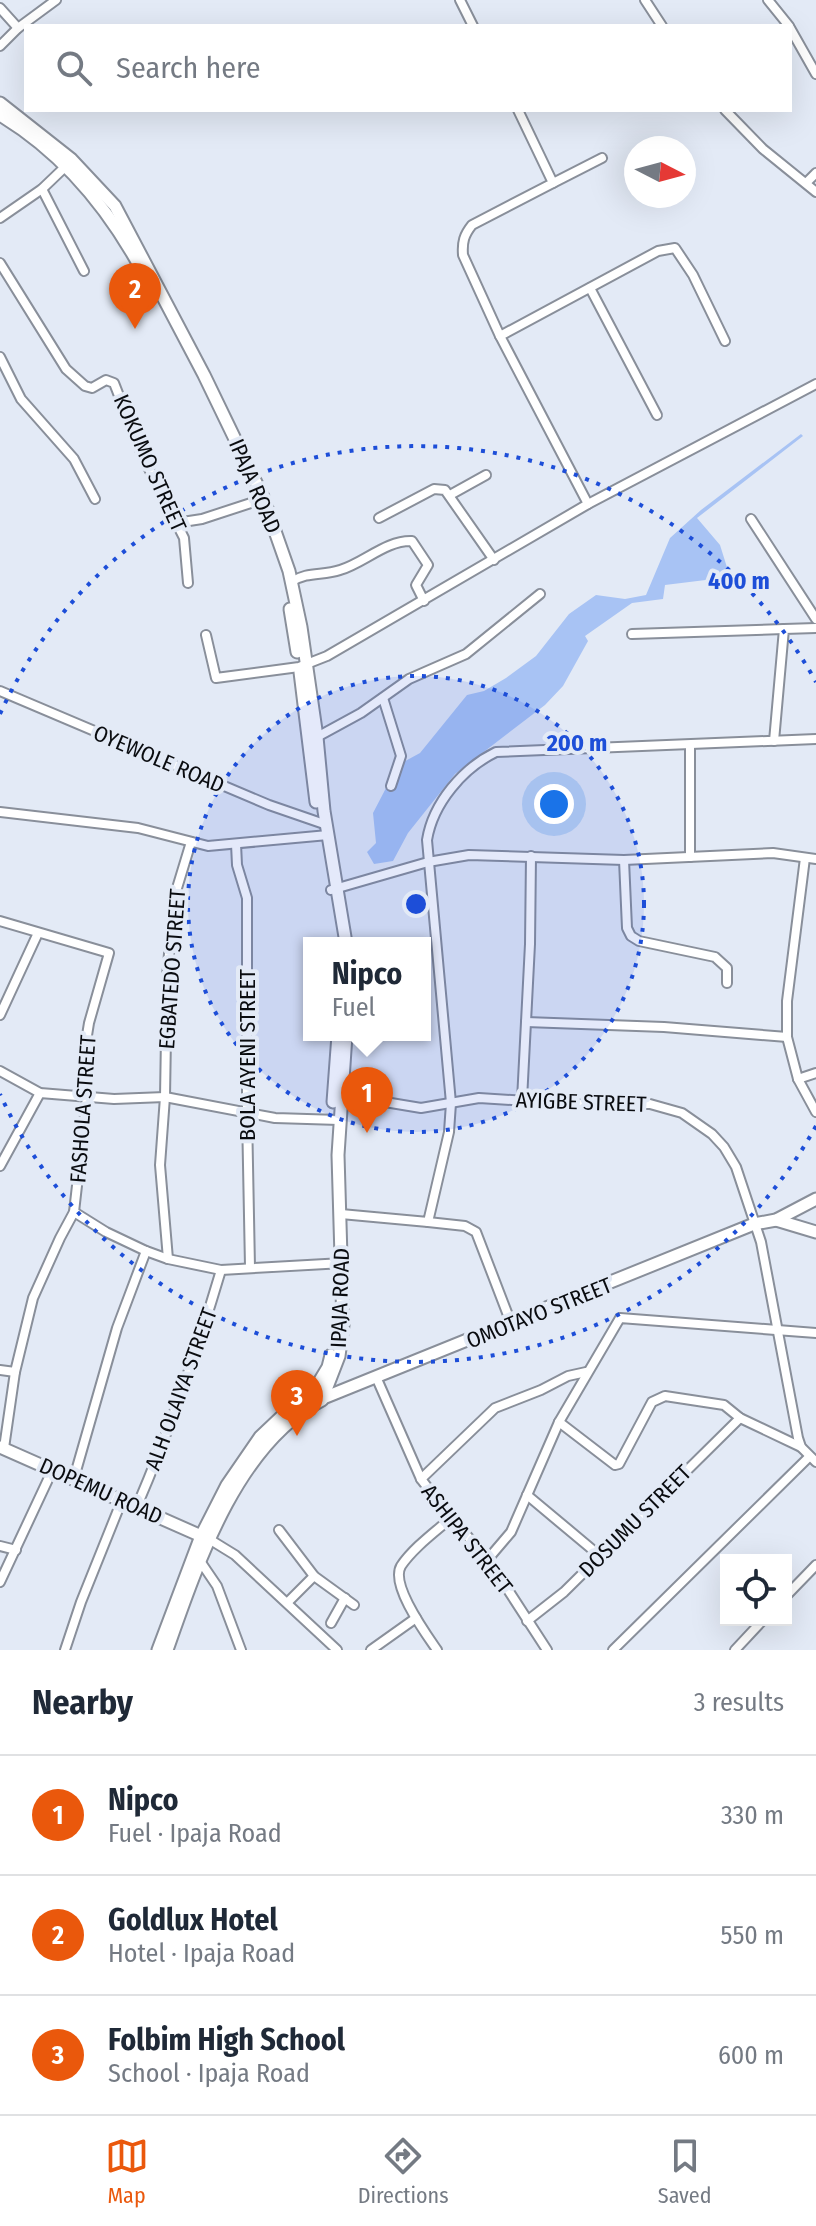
<!DOCTYPE html>
<meta charset="utf-8">
<style>
body{margin:0;font-family:"Fira Sans Condensed",sans-serif;background:#f6f6f7;color:#1f2937}
.controls{position:absolute;right:24px;bottom:24px;display:grid;overflow:hidden;border-radius:0px;box-shadow:0 8px 32px #0002}
.controls button{width:72px;height:72px;display:grid;place-items:center;padding:0;border:0;border-bottom:2px solid #e0e1e3;background:#fff;color:#1f2937;font:40px sans-serif}
.compass{position:absolute;left:624px;top:136px;width:72px;height:72px;border-radius:50%;background:#fff;box-shadow:0 8px 32px #0002;rotate:96deg}
.you{position:absolute;left:554px;top:804px;width:28px;height:28px;margin:-20px;border:6px solid #fff;border-radius:50%;background:#1a73e8;box-shadow:0 0 0 12px #1a73e833}
.badge{display:grid;place-items:center;width:52px;height:52px;border-radius:50%;background:#ea580c;color:#fff;font-size:26px;font-weight:700}
.pin{position:absolute;translate:-50% -66px;filter:drop-shadow(0 2px 4px #0008)}
.pin::after{content:'';position:absolute;top:42px;width:28px;height:24px;background:inherit;clip-path:polygon(0 0,100% 0,50% 100%)}
.popup{position:absolute;left:303px;top:937px;width:128px;height:104px;box-sizing:border-box;display:grid;place-content:center;border-radius:0px;background:#fff;filter:drop-shadow(0 2px 6px #0005);font-size:26px;white-space:nowrap;color:#747a83}
.popup b{font-size:30px;color:#1f2937}
.popup::after{content:'';position:absolute;left:50%;top:100%;margin-left:-16px;border:16px solid transparent;border-top-color:#fff}
.list{margin:0;padding:0;list-style:none}
h2{display:flex;justify-content:space-between;align-items:center;height:104px;margin:0;padding:0 32px;font-size:34px}
h2 small{font-size:26px;font-weight:400;color:#747a83}
.list li{display:grid;grid-template-columns:52px 1fr auto;gap:24px;align-items:center;box-sizing:border-box;height:120px;padding:0 32px;border-top:2px solid #e0e1e3}
.list b{display:block;font-size:30px;white-space:nowrap}
.list p{margin:0;font-size:26px;white-space:nowrap;color:#747a83}
.list em{font-size:26px;font-style:normal;color:#747a83}
.icon{flex:none;width:44px;height:44px;fill:none;stroke:currentColor;stroke-width:2;stroke-linecap:round;stroke-linejoin:round}
.map{position:relative;flex:none;width:816px;height:1650px;overflow:hidden}
.search{position:absolute;background:#fff;box-shadow:0 8px 32px #0002;left:24px;right:24px;top:24px;height:88px;display:flex;align-items:center;gap:20px;box-sizing:border-box;padding:0 28px;border-radius:0px;color:#747a83;font-size:30px}
.sheet{height:464px;background:#fff}
nav{display:flex;justify-content:space-around;align-items:center;box-sizing:border-box;height:112px;border-top:2px solid #e0e1e3;background:#fff;font-size:22px;color:#747a83}
nav a{display:grid;justify-items:center;gap:4px}
nav .on{color:#ea580c}
.map>svg:first-child{display:block}
</style>
<div class="map">
<svg width="816" height="1650" viewBox="0 0 816 1650">
<rect width="100%" height="100%" fill="#e3eaf6"/>
<path fill="#a8c3f4" d="M 801,434 L 803,436 L 697,518 L 720,545 L 730,577 L 665,585 L 663,599 L 632,603 L 585,636 L 588,641 L 563,686 L 545,705 L 455,774 L 408,833 L 393,861 L 374,864 L 367,852 L 376,843 L 373,813 L 398,765 L 420,753 L 467,695 L 484,691 L 506,678 L 536,656 L 569,614 L 596,595 L 625,599 L 646,595 L 670,538 L 701,510 Z"/>
<g fill="none" stroke-linecap="round" stroke-linejoin="round">
<defs>
<g id="street">
<path d="M 460,0 L 473,26"/>
<path d="M 645,0 L 662,26"/>
<path d="M 768,0 L 789,26"/>
<path d="M 0,8 L 18,28"/>
<path d="M 790,28 L 816,74"/>
<path d="M 0,46 L 18,28 L 56,0"/>
<path d="M 518,110 L 553,183 L 472,225 C 464,235 462,242 463,255 L 500,336 L 588,504"/>
<path d="M 725,110 L 763,149 L 816,192"/>
<path d="M 553,183 L 602,158"/>
<path d="M 806,183 L 816,173"/>
<path d="M 42,189 L 84,271"/>
<path d="M 0,218 L 42,189 L 66,166"/>
<path d="M 0,263 L 66,369 L 85,386 L 92,388 L 106,380 L 114,383 L 143,457 L 184,538 L 188,583"/>
<path d="M 590,288 L 657,415"/>
<path d="M 500,336 L 658,251 L 675,248 L 693,275 L 725,341"/>
<path d="M 0,357 L 21,399 L 74,459 L 95,499"/>
<path d="M 450,495 L 486,475"/>
<path d="M 379,518 L 434,489 L 445,490 L 494,560"/>
<path d="M 751,519 L 816,619"/>
<path d="M 176,523 L 202,519 L 257,501"/>
<path d="M 291,582 C 308,571 322,576 340,570 C 364,563 386,540 412,541 L 428,565 L 416,585 L 424,601"/>
<path d="M 632,634 L 784,629"/>
<path d="M 206,635 L 216,678 L 299,667 L 327,656 L 588,504 L 816,384"/>
<path d="M 0,691 L 269,805 L 327,825"/>
<path d="M 383,698 L 401,756 L 391,786"/>
<path d="M 317,737 L 361,713 L 409,679 L 466,654 L 540,594"/>
<path d="M 774,741 L 784,629 L 816,628"/>
<path d="M 690,745 L 690,857"/>
<path d="M 0,812 L 138,828 L 208,846 L 328,835"/>
<path d="M 236,844 L 237,865 L 247,898 L 247,1114 L 250,1267"/>
<path d="M 805,858 L 787,1001 L 787,1037 L 798,1079 L 816,1112"/>
<path d="M 624,860 L 627,928 L 631,936 L 639,941 L 715,957 L 727,968 L 727,983"/>
<path d="M 331,890 L 428,862 L 469,855 L 624,860 L 773,853 L 816,859"/>
<path d="M 0,921 L 109,953 L 89,1023 L 84,1054 L 87,1097 L 74,1212 L 60,1238 L 33,1298 L 15,1372 L 4,1448"/>
<path d="M 0,1015 L 38,933"/>
<path d="M 526,1022 L 664,1027 L 787,1037"/>
<path d="M 0,1071 L 40,1093 L 114,1099 L 165,1097 L 275,1118 L 339,1120"/>
<path d="M 798,1079 L 816,1073"/>
<path d="M 337,1094 L 421,1108 L 479,1098 L 576,1104 L 650,1104 L 682,1113 L 712,1134 L 724,1147 L 736,1167 L 761,1242 L 798,1438 L 801,1447 L 816,1462"/>
<path d="M 522,1100 L 530,944 L 531,856"/>
<path d="M 0,1166 L 40,1093"/>
<path d="M 74,1212 L 106,1232 L 146,1251 L 168,1259 L 221,1270 L 343,1263"/>
<path d="M 341,1214 L 428,1222 L 449,1132 L 451,1103 L 427,840 C 433,803 463,768 496,752 L 816,739"/>
<path d="M 428,1222 L 465,1226 L 476,1232 L 511,1323"/>
<path d="M 168,1259 L 160,1165 L 165,1097 L 167,976 L 174,898 L 191,842"/>
<path d="M 0,1370 L 15,1372"/>
<path d="M 377,1379 L 421,1479 L 451,1518 L 488,1559 L 547,1650"/>
<path d="M 559,1422 L 615,1465 L 619,1464 L 652,1402 L 665,1396 L 724,1405 L 740,1418 L 801,1447"/>
<path d="M 74,1478 L 117,1328 L 146,1251"/>
<path d="M 421,1479 L 495,1408 L 541,1390 L 568,1376 L 586,1372"/>
<path d="M 527,1495 L 600,1556"/>
<path d="M 137,1506 C 170,1429 197,1351 221,1270"/>
<path d="M 279,1530 L 314,1576 L 354,1605"/>
<path d="M 209,1539 L 235,1555 L 337,1650"/>
<path d="M 0,1546 L 16,1550"/>
<path d="M 198,1558 L 217,1586 L 241,1650"/>
<path d="M 488,1559 L 511,1532 L 559,1422 L 620,1318 L 816,1333"/>
<path d="M 0,1582 L 52,1471"/>
<path d="M 786,1596 L 816,1565"/>
<path d="M 288,1602 L 314,1576"/>
<path d="M 527,1621 L 564,1592 L 740,1418"/>
<path d="M 331,1623 L 345,1598"/>
<path d="M 65,1650 L 81,1602 L 122,1500"/>
<path d="M 371,1650 L 416,1618"/>
<path d="M 437,1650 C 426,1634 390,1585 401,1566 C 413,1548 435,1532 451,1518"/>
<path d="M 613,1650 L 809,1457"/>
<path d="M 735,1650 L 763,1620"/>
</g>
<g id="secondary">
<path d="M 0,103 L 71,159 L 115,206 L 204,375 L 263,497 L 289,571 L 301,627 L 317,737 L 324,811 L 346,943"/>
<path d="M 0,115 C 60,151 105,204 139,265"/>
<path d="M 290,609 L 297,652"/>
<path d="M 300,672 L 316,802"/>
<path d="M 333,1102 L 338,1035"/>
<path d="M 776,1220 L 816,1232"/>
<path d="M 321,1399 L 754,1224 L 776,1220 L 816,1199"/>
<path d="M 0,1447 L 208,1539"/>
<path d="M 158,1650 L 201,1536 L 227,1485 L 260,1437 L 297,1402 L 313,1392 L 328,1367 L 331,1355"/>
<path d="M 167,1650 C 197,1565 237,1443 322,1400 L 339,1356 L 343,1325 L 338,1155 L 346,1035"/>
</g>
</defs>
<use href="#street" stroke="#898f9a" stroke-width="12"/>
<use href="#secondary" stroke="#898f9a" stroke-width="15"/>
<use href="#street" stroke="#fff" stroke-width="8"/>
<use href="#secondary" stroke="#fff" stroke-width="11"/>
</g>
<circle cx="416" cy="904" r="228" fill="#1d4ed8" fill-opacity=".12"/>
<g fill="none" stroke="#1d4ed8" stroke-width="4" stroke-dasharray="4 8">
<circle cx="416" cy="904" r="228"/>
<path d="M816 1126A457 457 0 0 1 0 1094M0 714A457 457 0 0 1 816 682"/>
</g>
<g text-anchor="middle" dominant-baseline="central" stroke-width="8" stroke-linejoin="round" paint-order="stroke">
<g font-size="22" fill="#0a0c10" stroke="#e3eaf6">
<text transform="translate(150 463) rotate(66)">KOKUMO STREET</text>
<text transform="translate(255 486) rotate(67)">IPAJA ROAD</text>
<text transform="translate(159 759) rotate(23)">OYEWOLE ROAD</text>
<text transform="translate(172 969) rotate(-86)">EGBATEDO STREET</text>
<text transform="translate(247 1055) rotate(-90)">BOLA AYENI STREET</text>
<text transform="translate(581 1102) rotate(2)">AYIGBE STREET</text>
<text transform="translate(83 1109) rotate(-86)">FASHOLA STREET</text>
<text transform="translate(340 1298) rotate(-88)">IPAJA ROAD</text>
<text transform="translate(539 1313) rotate(-22)">OMOTAYO STREET</text>
<text transform="translate(181 1389) rotate(-70)">ALH OLAIYA STREET</text>
<text transform="translate(101 1491) rotate(24)">DOPEMU ROAD</text>
<text transform="translate(635 1521) rotate(-45)">DOSUMU STREET</text>
<text transform="translate(467 1539) rotate(52)">ASHIPA STREET</text>
</g>
</g>
<circle cx="416" cy="904" r="12" fill="#1d4ed8" stroke="#e3eaf6" stroke-width="4"/>
<g font-size="24" text-anchor="middle" font-weight="bold" fill="#1d4ed8" stroke="#e3eaf6" stroke-width="8" stroke-linejoin="round" paint-order="stroke">
<text x="739" y="589">400 m</text>
<text x="577" y="751">200 m</text>
</g>
</svg>
<div class="controls">
<button><svg class="icon" aria-label="locate" viewBox="0 0 24 24"><circle cx="12" cy="12" r="6"/><path d="M12 2v4M12 18v4M2 12h4M18 12h4"/></svg></button>
</div>
<svg class="compass" viewBox="-18 -18 36 36"><path d="M0-13l5 13h-10z" fill="#e53935"/><path d="M0 13l5-13h-10z" fill="#747a83"/></svg>
<div class="you"></div>
<div class="pin badge" style="left:367px;top:1133px">1</div>
<div class="popup"><b>Nipco</b>Fuel</div>
<div class="pin badge" style="left:135px;top:329px">2</div>
<div class="pin badge" style="left:297px;top:1436px">3</div>
<div class="search"><svg class="icon" aria-label="search" viewBox="0 0 24 24"><circle cx="10" cy="10" r="6"/><path d="M15 15l6 6"/></svg>Search here</div>
</div>
<section class="sheet">
<h2>Nearby<small>3 results</small></h2>
<ul class="list">
<li><span class="badge">1</span><div><b>Nipco</b><p>Fuel · Ipaja Road</p></div><em>330 m</em></li>
<li><span class="badge">2</span><div><b>Goldlux Hotel</b><p>Hotel · Ipaja Road</p></div><em>550 m</em></li>
<li><span class="badge">3</span><div><b>Folbim High School</b><p>School · Ipaja Road</p></div><em>600 m</em></li>
</ul>
</section>
<nav>
<a class="on"><svg class="icon" aria-label="map" viewBox="0 0 24 24"><path d="M3 6l6-2 6 2 6-2v14l-6 2-6-2-6 2zM9 4v14M15 6v14"/></svg>Map</a>
<a><svg class="icon" aria-label="directions" viewBox="0 0 24 24"><path d="M12 3l9 9-9 9-9-9zM9 14v-3h6M13 9l2 2-2 2"/></svg>Directions</a>
<a><svg class="icon" aria-label="saved" viewBox="0 0 24 24"><path d="M7 4h10v16l-5-4-5 4z"/></svg>Saved</a>
</nav>
